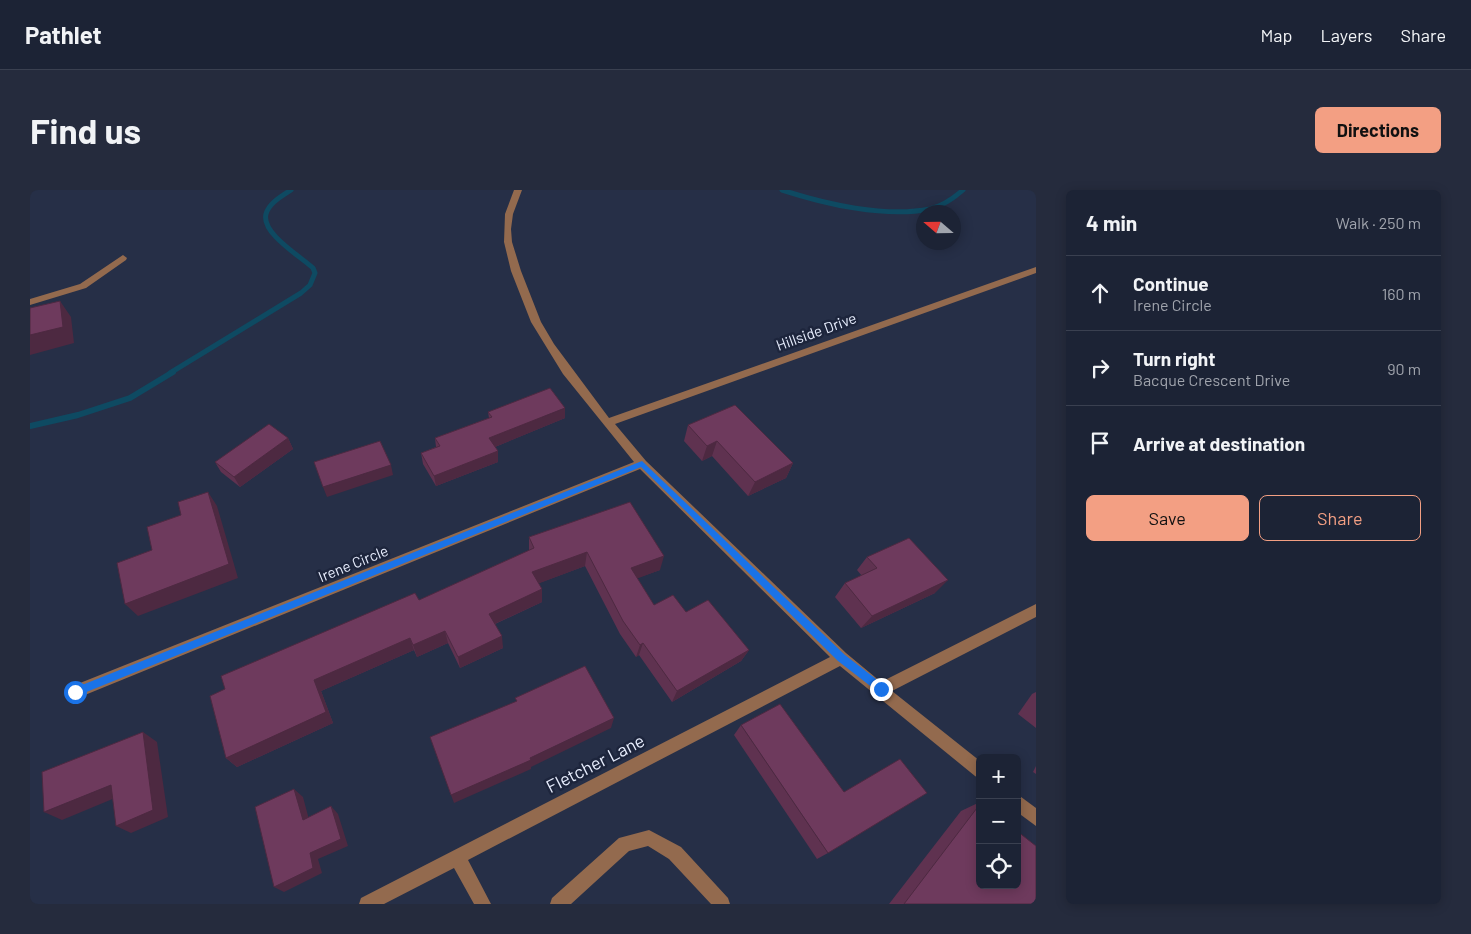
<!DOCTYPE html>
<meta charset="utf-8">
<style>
body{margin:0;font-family:Barlow,sans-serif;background:#252b3d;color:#f1f3f6}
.controls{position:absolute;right:15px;bottom:15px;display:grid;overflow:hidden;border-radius:8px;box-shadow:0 2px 12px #0003}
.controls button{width:45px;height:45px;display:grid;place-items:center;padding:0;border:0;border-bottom:1px solid #3a4050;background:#1c2335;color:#f1f3f6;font:25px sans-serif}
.compass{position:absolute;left:886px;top:15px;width:45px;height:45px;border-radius:50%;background:#1c2335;box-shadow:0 2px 12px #0003;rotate:290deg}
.stop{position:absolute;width:15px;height:15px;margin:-11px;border:4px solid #1a73e8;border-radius:50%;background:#fff}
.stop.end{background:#1a73e8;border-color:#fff;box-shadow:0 1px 5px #0008}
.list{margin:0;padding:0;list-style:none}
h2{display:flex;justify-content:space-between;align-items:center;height:65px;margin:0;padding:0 20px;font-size:21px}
h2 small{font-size:16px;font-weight:400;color:#a0a4ad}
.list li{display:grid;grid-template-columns:32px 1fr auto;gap:15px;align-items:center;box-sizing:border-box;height:75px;padding:0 20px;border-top:1px solid #3a4050}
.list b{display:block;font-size:19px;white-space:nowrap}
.list p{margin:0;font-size:16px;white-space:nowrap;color:#a0a4ad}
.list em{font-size:16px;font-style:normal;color:#a0a4ad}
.actions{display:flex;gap:10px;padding:15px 20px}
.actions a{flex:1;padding:11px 0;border:1px solid #f39f83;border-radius:8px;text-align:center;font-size:18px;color:#f39f83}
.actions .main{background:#f39f83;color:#111}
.icon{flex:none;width:28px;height:28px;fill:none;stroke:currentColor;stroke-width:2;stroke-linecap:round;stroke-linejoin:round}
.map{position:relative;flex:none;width:1006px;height:714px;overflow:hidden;border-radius:8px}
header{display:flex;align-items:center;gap:30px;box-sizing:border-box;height:70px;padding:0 25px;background:#1c2335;border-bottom:1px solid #3a4050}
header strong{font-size:24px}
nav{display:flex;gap:28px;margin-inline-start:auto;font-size:18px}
.intro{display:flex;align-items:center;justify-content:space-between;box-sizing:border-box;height:120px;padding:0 30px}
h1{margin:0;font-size:35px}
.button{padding:12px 22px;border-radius:8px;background:#f39f83;color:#111;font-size:18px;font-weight:700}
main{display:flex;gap:30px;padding:0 30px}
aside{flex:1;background:#1c2335;border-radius:8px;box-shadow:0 2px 12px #0003}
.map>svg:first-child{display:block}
</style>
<header>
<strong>Pathlet</strong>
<nav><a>Map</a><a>Layers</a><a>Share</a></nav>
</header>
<div class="intro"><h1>Find us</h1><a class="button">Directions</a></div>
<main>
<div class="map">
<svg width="1006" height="714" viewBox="0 0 1006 714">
<rect width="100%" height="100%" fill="#262f47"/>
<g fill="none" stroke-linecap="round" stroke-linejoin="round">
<g stroke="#0e4a62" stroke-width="5">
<path d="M 752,0 C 795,14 855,28 900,19 C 912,16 924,8 933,0"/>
<path d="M 140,183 L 271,103 L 280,95 L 285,83 L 283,78 C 270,66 231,43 236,24 C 239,13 252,6 261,0"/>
</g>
<path stroke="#0e4a62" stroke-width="6" d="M 0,236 L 48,225 L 100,208 L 143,182"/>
<g fill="#936a4e" fill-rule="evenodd">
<path d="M 484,0 L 492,0 L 483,24 L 481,39 L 482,52 L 491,81 L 511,132 L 524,154 L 579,228 L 1006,77 L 1006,83 L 585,234 L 616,271 L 816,463 L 851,492 L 1006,414 L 1006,427 L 862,501 L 950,571 L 950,589 L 945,586 L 810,476 L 438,670 L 461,714 L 444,714 L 424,678 L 354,714 L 329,714 L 331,708 L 800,467 L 610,279 L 50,507 L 45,509 L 40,507 L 38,502 L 40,497 L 604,272 L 533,184 L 501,132 L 481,81 L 474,52 L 475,24 Z"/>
<path d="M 93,65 L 97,68 L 96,70 L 56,98 L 0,115 L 0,109 L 50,94 Z"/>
<path d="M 987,604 L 1006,618 L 1006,636 L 987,622 Z"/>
<path d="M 619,640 L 651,657 L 698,708 L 700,714 L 681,714 L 639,669 L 618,656 L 599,661 L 541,714 L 520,714 L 522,708 L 589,648 Z"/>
</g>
</g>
<g fill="#5f3250">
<path d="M 458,222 L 535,228 L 465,257 L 468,261 L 468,272 L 406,296 L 393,274 L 391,263 L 406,257 L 405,248 L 459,228 Z"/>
<path d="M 658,235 L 763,273 L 756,288 L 718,306 L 682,266 L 672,271 L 654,251 Z"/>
<path d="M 258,248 L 263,259 L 210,297 L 191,282 L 185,272 Z"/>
<path d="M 499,347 L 630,380 L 607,388 L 624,415 L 656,422 L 719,460 L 711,471 L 642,512 L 609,465 L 606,467 L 590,444 L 555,376 L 509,393 L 512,412 L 465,434 L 473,458 L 430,478 L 418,453 L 387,467 L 384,460 L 291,501 L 303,533 L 207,577 L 196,568 L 195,499 L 499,361 Z"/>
<path d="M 837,367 L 905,403 L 831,438 L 805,407 L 815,393 L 832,386 L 827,380 Z"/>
<path d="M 1006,502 L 1006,538 L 988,524 L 1002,504 Z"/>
<path d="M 711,535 L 798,663 L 787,669 L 704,545 Z"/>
<path d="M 1006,576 L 1006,584 L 1003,582 Z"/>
<path d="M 950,612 L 950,695 L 1006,714 L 859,714 L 931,621 Z"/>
</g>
<g fill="#4d2941">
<path d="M 30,111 L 41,127 L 44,153 L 0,165 L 0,145 Z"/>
<path d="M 535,218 L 535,228 L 460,259 L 459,248 Z"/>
<path d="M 258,248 L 263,259 L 210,297 L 204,287 Z"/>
<path d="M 687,251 L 682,266 L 672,271 L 677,256 Z"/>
<path d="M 468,261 L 468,272 L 406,296 L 404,286 Z"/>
<path d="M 763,273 L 756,288 L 718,306 L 725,292 Z"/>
<path d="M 361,275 L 363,285 L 297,307 L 293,297 Z"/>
<path d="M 178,302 L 187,316 L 208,388 L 108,426 L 95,414 Z"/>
<path d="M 557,362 L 555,376 L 502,396 L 502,382 Z"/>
<path d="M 634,366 L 630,380 L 598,392 L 601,378 Z"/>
<path d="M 918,390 L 905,403 L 831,438 L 842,426 Z"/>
<path d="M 512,399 L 512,412 L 460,436 L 459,424 Z"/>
<path d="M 415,441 L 418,453 L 387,467 L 383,455 Z"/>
<path d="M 472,446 L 473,458 L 430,478 L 428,467 Z"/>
<path d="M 380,448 L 384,460 L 291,501 L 303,533 L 207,577 L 196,568 L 284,490 Z"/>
<path d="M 613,453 L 609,465 L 606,467 L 610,455 Z"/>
<path d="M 719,460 L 711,471 L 642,512 L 647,501 Z"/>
<path d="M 584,528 L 581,538 L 501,577 L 501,579 L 424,613 L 421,605 L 500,568 Z"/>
<path d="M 113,542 L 127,552 L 138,627 L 101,643 L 86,636 Z"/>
<path d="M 81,595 L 97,603 L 32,630 L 14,622 Z"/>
<path d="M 264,599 L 273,607 L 281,637 L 273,630 Z"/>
<path d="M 301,616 L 308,624 L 318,656 L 288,669 L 292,683 L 254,702 L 244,697 L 280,663 Z"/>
</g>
<g fill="#6e3a5d" stroke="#4d2941">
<path d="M 30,111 L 33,137 L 0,145 L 0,118 Z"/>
<path d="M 520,198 L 535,218 L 459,248 L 468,261 L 404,286 L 391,263 L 410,256 L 405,248 L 462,227 L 458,222 Z"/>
<path d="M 705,215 L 763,273 L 725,292 L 687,251 L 677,256 L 658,235 Z"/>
<path d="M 239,234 L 258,248 L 204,287 L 185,272 Z"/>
<path d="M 350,251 L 361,275 L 293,297 L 284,272 Z"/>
<path d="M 178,302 L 199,374 L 95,414 L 87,373 L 122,360 L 117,337 L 151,325 L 148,312 Z"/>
<path d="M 600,312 L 634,366 L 601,378 L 624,415 L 643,405 L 656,422 L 678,410 L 719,460 L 647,501 L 613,453 L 610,455 L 593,431 L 557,362 L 502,382 L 512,399 L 459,424 L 472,446 L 428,467 L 415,441 L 383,455 L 380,448 L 284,490 L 296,522 L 196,568 L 180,506 L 195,499 L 191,486 L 385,403 L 389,410 L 504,358 L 499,347 Z"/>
<path d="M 879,348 L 918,390 L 842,426 L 815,393 L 847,378 L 837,367 Z"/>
<path d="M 555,476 L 584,528 L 500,568 L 501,570 L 421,605 L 400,547 L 487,511 L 485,508 Z"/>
<path d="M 750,514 L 814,602 L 870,569 L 897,603 L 798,663 L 711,535 Z"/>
<path d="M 113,542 L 123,620 L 86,636 L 81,595 L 14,622 L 12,582 Z"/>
<path d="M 264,599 L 273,630 L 301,616 L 311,649 L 280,663 L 283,678 L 244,697 L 225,617 Z"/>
<path d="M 950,614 L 950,695 L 987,695 L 987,641 L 1006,656 L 1006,714 L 874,714 Z"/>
</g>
<path fill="#1a73e8" d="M 612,271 L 815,465 L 855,496 L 855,502 L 848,502 L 808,471 L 611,277 L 49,505 L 45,506 L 41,502 L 42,499 Z"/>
<g text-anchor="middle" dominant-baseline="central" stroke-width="5" stroke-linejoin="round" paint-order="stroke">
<g font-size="15" fill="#e8eefe" stroke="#1d253c">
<text transform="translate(786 141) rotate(-20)">Hillside Drive</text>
<text transform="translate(323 373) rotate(-22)">Irene Circle</text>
</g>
<g font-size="18" fill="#e8eefe" stroke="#1d253c">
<text transform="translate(565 573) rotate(-27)">Fletcher Lane</text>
</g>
</g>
</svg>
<div class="controls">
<button>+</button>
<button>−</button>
<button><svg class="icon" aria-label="locate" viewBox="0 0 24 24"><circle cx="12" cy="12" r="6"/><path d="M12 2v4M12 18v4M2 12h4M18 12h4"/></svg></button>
</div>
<svg class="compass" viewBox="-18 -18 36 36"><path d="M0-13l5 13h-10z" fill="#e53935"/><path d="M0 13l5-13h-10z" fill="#a0a4ad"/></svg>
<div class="stop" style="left:45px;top:502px"></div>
<div class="stop end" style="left:851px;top:499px"></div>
</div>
<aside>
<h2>4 min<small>Walk · 250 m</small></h2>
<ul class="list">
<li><svg class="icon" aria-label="ahead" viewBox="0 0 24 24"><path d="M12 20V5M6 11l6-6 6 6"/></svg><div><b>Continue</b><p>Irene Circle</p></div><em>160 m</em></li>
<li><svg class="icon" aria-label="right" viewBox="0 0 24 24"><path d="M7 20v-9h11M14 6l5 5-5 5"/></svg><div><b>Turn right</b><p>Bacque Crescent Drive</p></div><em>90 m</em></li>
<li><svg class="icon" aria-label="arrive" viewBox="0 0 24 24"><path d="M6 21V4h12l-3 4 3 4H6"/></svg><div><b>Arrive at destination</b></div></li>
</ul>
<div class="actions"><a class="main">Save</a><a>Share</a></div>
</aside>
</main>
